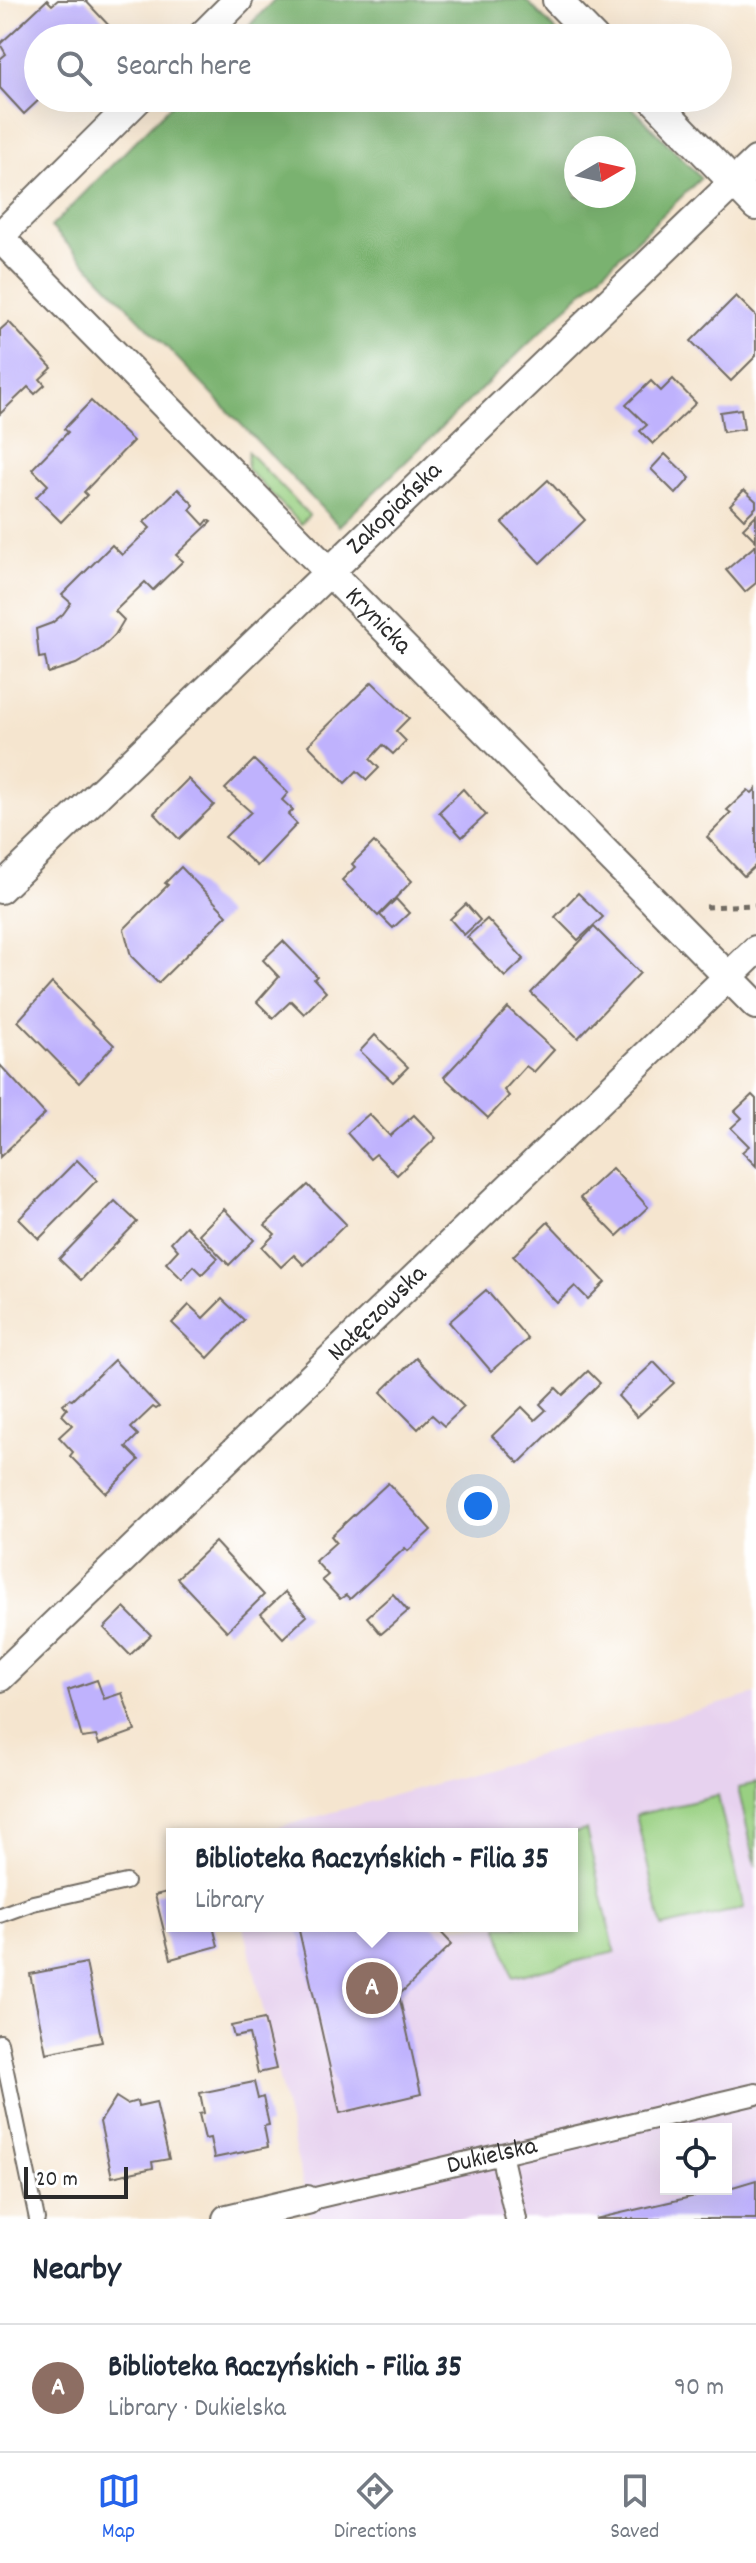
<!DOCTYPE html>
<meta charset="utf-8">
<style>
body{margin:0;font-family:Dekko,sans-serif;background:#f6f6f7;color:#1f2937}
.controls{position:absolute;right:24px;bottom:24px;display:grid;overflow:hidden;border-radius:0px;box-shadow:0 8px 32px #0002}
.controls button{width:72px;height:72px;display:grid;place-items:center;padding:0;border:0;border-bottom:2px solid #e0e1e3;background:#fff;color:#1f2937;font:40px sans-serif}
.compass{position:absolute;left:564px;top:136px;width:72px;height:72px;border-radius:50%;background:#fff;box-shadow:0 8px 32px #0002;rotate:81deg}
.scale{position:absolute;left:24px;bottom:20px;width:104px;box-sizing:border-box;padding-left:8px;border:4px solid #2b2b2b;border-top:0;font-size:22px;line-height:28px;white-space:nowrap;color:#2b2b2b;-webkit-text-stroke:6px #fff;paint-order:stroke}
.you{position:absolute;left:478px;top:1506px;width:28px;height:28px;margin:-20px;border:6px solid #fff;border-radius:50%;background:#1a73e8;box-shadow:0 0 0 12px #1a73e833}
.badge{display:grid;place-items:center;width:52px;height:52px;border-radius:50%;background:#2563eb;color:#fff;font-size:26px;font-weight:700}
.pin{position:absolute;translate:-50% -50%;border:4px solid #fff;box-shadow:0 2px 8px #0006}
.popup{position:absolute;left:166px;top:1828px;width:412px;height:104px;box-sizing:border-box;display:grid;place-content:center;border-radius:0px;background:#fff;filter:drop-shadow(0 2px 6px #0005);font-size:26px;white-space:nowrap;color:#747a83}
.popup b{font-size:30px;color:#1f2937}
.popup::after{content:'';position:absolute;left:50%;top:100%;margin-left:-16px;border:16px solid transparent;border-top-color:#fff}
.list{margin:0;padding:0;list-style:none}
h2{display:flex;justify-content:space-between;align-items:center;height:104px;margin:0;padding:0 32px;font-size:34px}
h2 small{font-size:26px;font-weight:400;color:#747a83}
.list li{display:grid;grid-template-columns:52px 1fr auto;gap:24px;align-items:center;box-sizing:border-box;height:128px;padding:0 32px;border-top:2px solid #e0e1e3}
.list b{display:block;font-size:30px;white-space:nowrap}
.list p{margin:0;font-size:26px;white-space:nowrap;color:#747a83}
.list em{font-size:26px;font-style:normal;color:#747a83}
.icon{flex:none;width:44px;height:44px;fill:none;stroke:currentColor;stroke-width:2;stroke-linecap:round;stroke-linejoin:round}
.map{position:relative;flex:none;width:756px;height:2219px;overflow:hidden}
.search{position:absolute;background:#fff;box-shadow:0 8px 32px #0002;left:24px;right:24px;top:24px;height:88px;display:flex;align-items:center;gap:20px;box-sizing:border-box;padding:0 28px;border-radius:44px;color:#747a83;font-size:30px}
.sheet{height:232px;background:#fff}
nav{display:flex;justify-content:space-around;align-items:center;box-sizing:border-box;height:112px;border-top:2px solid #e0e1e3;background:#fff;font-size:22px;color:#747a83}
nav a{display:grid;justify-items:center;gap:4px}
nav .on{color:#2563eb}
.map>svg:first-child{display:block}
</style>
<div class="map">
<svg width="756" height="2219" viewBox="0 0 756 2219">
<rect width="100%" height="100%" fill="#fff"/>
<filter id="ink" filterUnits="userSpaceOnUse"><feTurbulence type="fractalNoise" baseFrequency=".0125" numOctaves="2"/><feDisplacementMap in="SourceGraphic" scale="16" xChannelSelector="R" yChannelSelector="G"/><feConvolveMatrix kernelMatrix="1 2 1 2 8 2 1 2 1" color-interpolation-filters="sRGB"/></filter>
<filter id="wash" filterUnits="userSpaceOnUse"><feTurbulence type="fractalNoise" baseFrequency=".006" numOctaves="4" result="noise"/><feDisplacementMap in="SourceGraphic" scale="32" xChannelSelector="R" yChannelSelector="G"/><feGaussianBlur stdDeviation="1.8" result="paint"/><feColorMatrix in="noise" values="0 0 0 0 0 0 0 0 0 0 0 0 0 0 0 0 0 1.4 0 .05"/><feComposite in="paint" operator="in"/></filter>
<g filter="url(#wash)">
<rect width="100%" height="100%" fill="#f5e5cf"/>
<path fill="#e7d2ef" fill-rule="evenodd" d="M 756,1694 L 756,2219 L 311,2219 L 244,1926 L 572,1926 L 572,1834 L 255,1834 ZM 666,2129 L 726,2129 L 726,2189 L 666,2189 Z"/>
<g fill="#99d082" stroke="#627e56" stroke-width="2">
<path d="M 248,452 L 309,515 L 301,524 L 247,469 Z"/>
<path d="M 756,1784 L 756,1866 L 738,1788 Z"/>
<path d="M 718,1796 L 744,1908 L 662,1927 L 636,1815 Z"/>
<path d="M 586,1830 L 615,1952 L 512,1977 L 498,1926 L 572,1926 L 572,1834 L 568,1834 Z"/>
</g>
<g fill="#7ab270" stroke="#526e4e" stroke-width="2" fill-rule="evenodd">
<path d="M 274,0 L 526,0 L 563,38 L 237,38 Z"/>
<path d="M 178,98 L 623,98 L 701,178 L 339,526 L 51,227 ZM 576,148 L 624,148 L 624,196 L 576,196 Z"/>
</g>
<g id="blocks">
<g fill="#bfb2fd">
<path d="M 47,0 L 52,5 L 58,0 L 85,0 L 113,30 L 104,38 L 38,38 L 38,98 L 41,98 L 24,114 L 0,88 L 0,59 L 6,54 L 0,44 Z"/>
<path d="M 736,296 L 756,316 L 756,356 L 731,381 L 691,341 Z"/>
<path d="M 9,322 L 52,368 L 40,379 L 45,385 L 35,394 L 28,387 L 0,414 L 0,330 Z"/>
<path d="M 673,379 L 696,403 L 653,444 L 640,431 L 647,425 L 626,405 L 651,381 L 661,391 Z"/>
<path d="M 91,401 L 133,441 L 84,492 L 87,495 L 61,522 L 36,497 L 48,485 L 32,469 L 68,432 L 64,429 Z"/>
<path d="M 741,409 L 744,429 L 723,432 L 720,412 Z"/>
<path d="M 665,454 L 690,478 L 676,494 L 651,469 Z"/>
<path d="M 548,480 L 585,520 L 540,563 L 502,523 Z"/>
<path d="M 178,489 L 194,505 L 190,510 L 204,525 L 208,520 L 211,522 L 176,555 L 183,561 L 153,590 L 145,582 L 115,611 L 124,620 L 115,635 L 101,649 L 76,664 L 48,673 L 45,657 L 39,658 L 36,629 L 52,623 L 63,614 L 71,603 L 62,595 L 112,545 L 122,555 L 150,528 L 144,522 Z"/>
<path d="M 744,490 L 756,501 L 756,507 L 744,519 L 730,505 Z"/>
<path d="M 756,515 L 756,541 L 743,528 Z"/>
<path d="M 756,545 L 756,583 L 745,592 L 726,570 Z"/>
<path d="M 372,682 L 409,718 L 396,731 L 406,741 L 393,754 L 383,745 L 370,759 L 379,768 L 367,780 L 357,771 L 345,783 L 308,745 Z"/>
<path d="M 254,760 L 288,793 L 282,800 L 293,810 L 288,815 L 297,824 L 257,866 L 225,837 L 251,812 L 225,789 Z"/>
<path d="M 188,779 L 214,805 L 179,839 L 154,813 Z"/>
<path d="M 463,789 L 486,815 L 462,837 L 439,812 Z"/>
<path d="M 756,789 L 756,865 L 744,876 L 707,837 L 731,813 L 727,810 L 748,790 L 752,793 Z"/>
<path d="M 374,842 L 412,881 L 378,916 L 342,880 L 355,867 L 352,864 Z"/>
<path d="M 181,867 L 227,915 L 158,983 L 131,956 L 124,929 L 168,885 L 165,883 Z"/>
<path d="M 578,893 L 603,917 L 578,940 L 555,917 Z"/>
<path d="M 396,899 L 409,913 L 393,928 L 380,915 Z"/>
<path d="M 466,904 L 480,920 L 464,935 L 450,919 Z"/>
<path d="M 487,919 L 524,959 L 505,977 L 467,937 Z"/>
<path d="M 594,927 L 640,973 L 578,1038 L 531,993 Z"/>
<path d="M 283,941 L 317,976 L 314,979 L 326,992 L 304,1014 L 291,1001 L 273,1018 L 257,1002 L 279,977 L 263,960 Z"/>
<path d="M 52,983 L 114,1045 L 79,1083 L 18,1021 Z"/>
<path d="M 508,1008 L 554,1050 L 534,1072 L 526,1066 L 504,1090 L 509,1096 L 488,1118 L 444,1077 Z"/>
<path d="M 375,1035 L 408,1067 L 393,1082 L 360,1051 Z"/>
<path d="M 0,1065 L 45,1114 L 0,1157 Z"/>
<path d="M 752,1095 L 756,1099 L 756,1166 L 742,1152 L 749,1146 L 731,1128 L 742,1118 L 735,1111 Z"/>
<path d="M 369,1114 L 390,1136 L 414,1115 L 436,1138 L 397,1175 L 376,1154 L 370,1159 L 347,1133 Z"/>
<path d="M 77,1160 L 97,1180 L 39,1239 L 19,1219 Z"/>
<path d="M 612,1168 L 648,1207 L 617,1236 L 580,1198 Z"/>
<path d="M 308,1185 L 346,1224 L 304,1265 L 294,1255 L 281,1267 L 262,1247 L 275,1234 L 265,1225 Z"/>
<path d="M 115,1201 L 137,1222 L 81,1280 L 59,1259 Z"/>
<path d="M 224,1209 L 254,1240 L 229,1265 L 199,1234 Z"/>
<path d="M 548,1222 L 605,1282 L 588,1299 L 575,1286 L 557,1303 L 513,1256 Z"/>
<path d="M 186,1226 L 218,1258 L 202,1274 L 194,1266 L 182,1279 L 166,1263 L 178,1250 L 171,1242 Z"/>
<path d="M 486,1290 L 528,1339 L 491,1371 L 449,1322 Z"/>
<path d="M 222,1299 L 244,1320 L 208,1358 L 172,1323 L 189,1305 L 203,1318 Z"/>
<path d="M 416,1358 L 464,1407 L 444,1426 L 432,1415 L 418,1429 L 381,1392 Z"/>
<path d="M 114,1360 L 159,1407 L 156,1409 L 153,1407 L 131,1428 L 138,1435 L 126,1447 L 139,1460 L 106,1493 L 70,1456 L 73,1452 L 59,1437 L 72,1425 L 62,1415 L 67,1409 L 63,1404 L 69,1399 L 72,1400 Z"/>
<path d="M 654,1362 L 674,1383 L 637,1417 L 618,1396 Z"/>
<path d="M 588,1371 L 600,1383 L 519,1463 L 492,1436 L 522,1407 L 535,1420 L 546,1410 L 540,1404 L 556,1388 L 563,1395 Z"/>
<path d="M 388,1483 L 431,1530 L 408,1551 L 405,1548 L 350,1599 L 346,1595 L 340,1599 L 322,1580 L 328,1575 L 315,1561 L 336,1542 L 331,1536 Z"/>
<path d="M 215,1542 L 264,1595 L 227,1631 L 177,1578 Z"/>
<path d="M 285,1592 L 307,1616 L 283,1638 L 261,1614 Z"/>
<path d="M 393,1594 L 408,1611 L 381,1634 L 367,1617 Z"/>
<path d="M 124,1608 L 151,1635 L 130,1655 L 104,1628 Z"/>
<path d="M 97,1680 L 104,1699 L 122,1693 L 135,1731 L 99,1744 L 96,1736 L 82,1738 L 68,1690 Z"/>
<path d="M 172,1891 L 172,1926 L 213,1926 L 218,1946 L 171,1959 L 155,1895 Z"/>
<path d="M 298,1926 L 435,1926 L 452,1944 L 399,1995 L 421,2094 L 340,2113 Z"/>
<path d="M 86,1963 L 102,2042 L 46,2053 L 30,1974 Z"/>
<path d="M 264,2019 L 276,2069 L 258,2073 L 249,2034 L 234,2037 L 231,2026 Z"/>
<path d="M 254,2082 L 258,2099 L 263,2097 L 269,2125 L 264,2126 L 268,2147 L 214,2158 L 210,2138 L 205,2139 L 199,2114 L 204,2113 L 200,2093 Z"/>
<path d="M 116,2097 L 127,2104 L 137,2101 L 138,2106 L 156,2102 L 169,2159 L 152,2162 L 153,2168 L 112,2177 L 100,2122 Z"/>
<path d="M 756,2180 L 756,2219 L 595,2219 L 726,2189 Z"/>
</g>
</g>
</g>
<g filter="url(#ink)">
<use href="#blocks" fill-opacity="0" stroke="#726c64" stroke-width="2"/>
<g fill="none" stroke-linecap="round" stroke-linejoin="round">
<defs>
<g id="service">
<path d="M 0,1915 L 33,1903 L 126,1882"/>
<path d="M 0,2042 L 37,2219"/>
</g>
<g id="pedestrian">
<path d="M 501,2154 L 516,2219"/>
<path id="s1" d="M 307,2200 L 756,2094"/>
</g>
<g id="minor">
<path d="M 557,0 L 594,38"/>
<path d="M 200,38 L 238,0"/>
<path d="M 652,98 L 756,206"/>
<path d="M 0,236 L 139,98"/>
<path id="s2" d="M 0,238 L 756,1005"/>
<path id="s3" d="M 0,889 L 756,161"/>
<path id="s4" d="M 0,1677 L 756,950"/>
<path d="M 227,2219 L 307,2200"/>
</g>
</defs>
<use href="#service" stroke="#726c64" stroke-width="18"/>
<use href="#pedestrian" stroke="#726c64" stroke-width="24"/>
<use href="#minor" stroke="#726c64" stroke-width="32"/>
<path stroke="#726c64" stroke-width="5" stroke-dasharray="6 6" stroke-linecap="butt" d="M 706,907 L 756,905"/>
<use href="#service" stroke="#fff" stroke-width="14"/>
<use href="#pedestrian" stroke="#fff" stroke-width="20"/>
<use href="#minor" stroke="#fff" stroke-width="28"/>
</g>
</g>
<g text-anchor="middle" dominant-baseline="central" stroke-width="6" stroke-linejoin="round" paint-order="stroke">
<g font-size="26" fill="#2b2b2b" stroke="#fff">
<text stroke="none"><textPath href="#s3" startOffset="548">Zakopiańska</textPath></text>
<text stroke="none"><textPath href="#s2" startOffset="538">Krynicka</textPath></text>
<text stroke="none"><textPath href="#s4" startOffset="524">Nałęczowska</textPath></text>
<text stroke="none"><textPath href="#s1" startOffset="190">Dukielska</textPath></text>
</g>
</g>
</svg>
<div class="controls">
<button><svg class="icon" aria-label="locate" viewBox="0 0 24 24"><circle cx="12" cy="12" r="6"/><path d="M12 2v4M12 18v4M2 12h4M18 12h4"/></svg></button>
</div>
<svg class="compass" viewBox="-18 -18 36 36"><path d="M0-13l5 13h-10z" fill="#e53935"/><path d="M0 13l5-13h-10z" fill="#747a83"/></svg>
<div class="scale">20 m</div>
<div class="you"></div>
<div class="pin badge" style="left:372px;top:1988px;background:#8d6e63">A</div>
<div class="popup"><b>Biblioteka Raczyńskich - Filia 35</b>Library</div>
<div class="search"><svg class="icon" aria-label="search" viewBox="0 0 24 24"><circle cx="10" cy="10" r="6"/><path d="M15 15l6 6"/></svg>Search here</div>
</div>
<section class="sheet">
<h2>Nearby<small></small></h2>
<ul class="list">
<li><span class="badge" style="background:#8d6e63">A</span><div><b>Biblioteka Raczyńskich - Filia 35</b><p>Library · Dukielska</p></div><em>90 m</em></li>
</ul>
</section>
<nav>
<a class="on"><svg class="icon" aria-label="map" viewBox="0 0 24 24"><path d="M3 6l6-2 6 2 6-2v14l-6 2-6-2-6 2zM9 4v14M15 6v14"/></svg>Map</a>
<a><svg class="icon" aria-label="directions" viewBox="0 0 24 24"><path d="M12 3l9 9-9 9-9-9zM9 14v-3h6M13 9l2 2-2 2"/></svg>Directions</a>
<a><svg class="icon" aria-label="saved" viewBox="0 0 24 24"><path d="M7 4h10v16l-5-4-5 4z"/></svg>Saved</a>
</nav>
